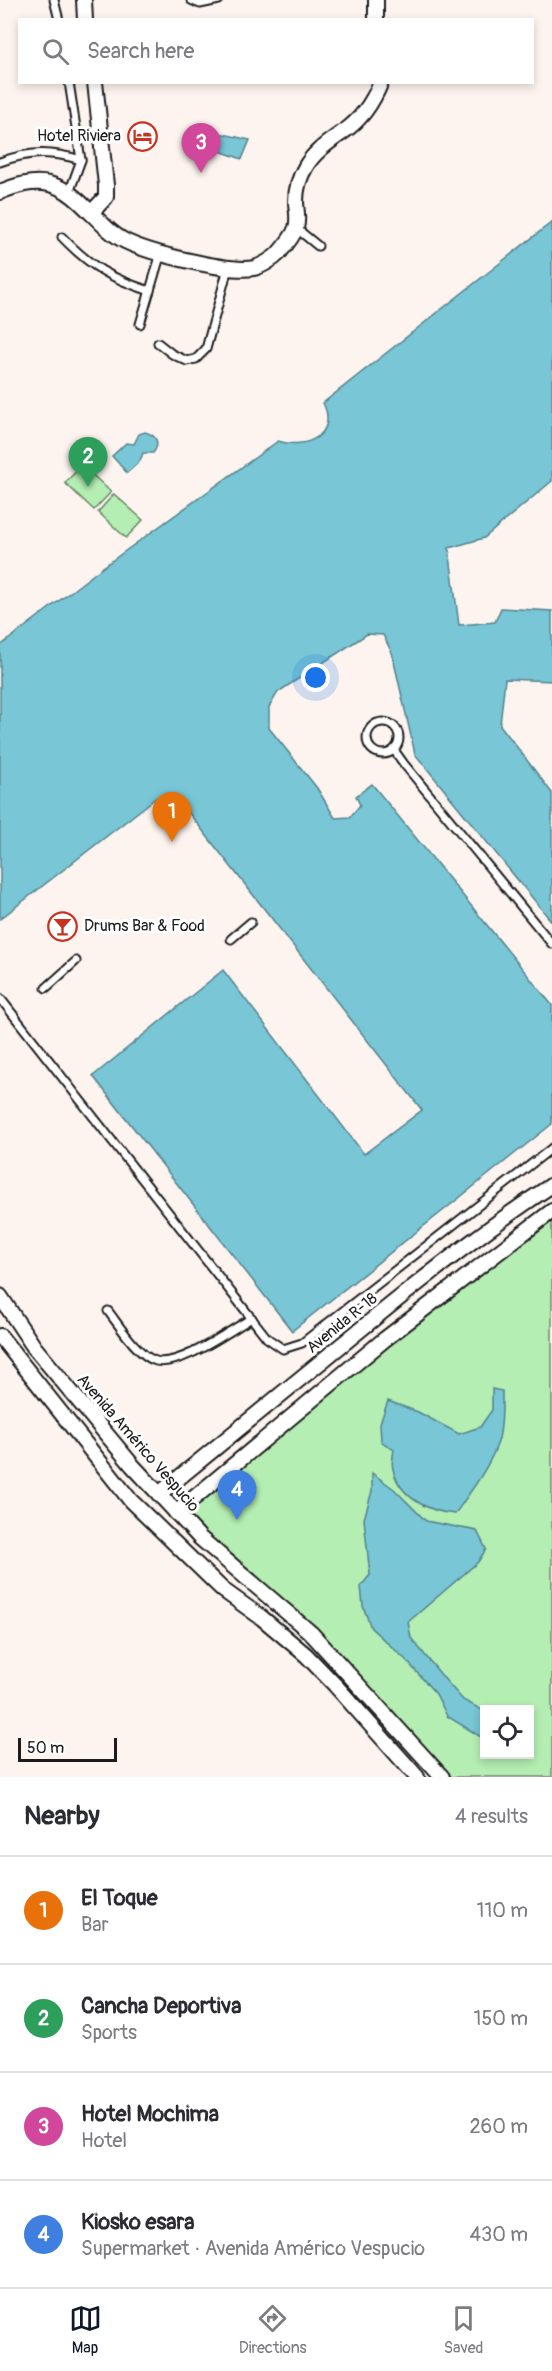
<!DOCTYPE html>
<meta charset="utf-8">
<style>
body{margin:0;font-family:Pangolin,sans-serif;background:#f2f2f3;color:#2b2b33}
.controls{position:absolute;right:18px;bottom:18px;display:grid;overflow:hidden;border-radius:0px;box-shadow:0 3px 9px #0003}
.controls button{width:54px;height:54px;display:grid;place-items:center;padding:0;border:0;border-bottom:2px solid #e1e1e2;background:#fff;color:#2b2b33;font:30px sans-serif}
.scale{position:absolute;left:18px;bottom:15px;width:99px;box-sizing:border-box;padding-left:6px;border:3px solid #1c1c1c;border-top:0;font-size:16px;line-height:21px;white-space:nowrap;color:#1c1c1c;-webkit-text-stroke:4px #fff;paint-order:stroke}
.you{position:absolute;left:316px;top:678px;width:21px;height:21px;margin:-15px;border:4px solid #fff;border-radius:50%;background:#1a73e8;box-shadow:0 0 0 9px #1a73e833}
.badge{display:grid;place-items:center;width:39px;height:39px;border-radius:50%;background:#111827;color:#fff;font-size:20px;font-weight:700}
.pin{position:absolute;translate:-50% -50px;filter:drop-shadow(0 2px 3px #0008)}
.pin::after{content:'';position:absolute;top:32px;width:21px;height:18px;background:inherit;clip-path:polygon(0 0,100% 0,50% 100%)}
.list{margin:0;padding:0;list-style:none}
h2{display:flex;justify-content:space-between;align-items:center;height:78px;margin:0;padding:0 24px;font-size:26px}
h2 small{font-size:20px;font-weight:400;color:#7c7c81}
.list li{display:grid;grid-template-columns:39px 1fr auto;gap:18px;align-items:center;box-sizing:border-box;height:108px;padding:0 24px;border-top:2px solid #e1e1e2}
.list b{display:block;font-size:22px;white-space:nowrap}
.list p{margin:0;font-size:20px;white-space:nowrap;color:#7c7c81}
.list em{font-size:20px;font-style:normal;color:#7c7c81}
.icon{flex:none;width:33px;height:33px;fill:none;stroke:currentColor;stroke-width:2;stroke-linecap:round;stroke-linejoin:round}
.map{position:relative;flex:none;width:552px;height:1777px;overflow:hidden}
.search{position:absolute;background:#fff;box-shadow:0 3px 9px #0003;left:18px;right:18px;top:18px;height:66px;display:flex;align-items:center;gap:15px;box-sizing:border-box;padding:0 21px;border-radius:0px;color:#7c7c81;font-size:22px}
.sheet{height:510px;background:#fff}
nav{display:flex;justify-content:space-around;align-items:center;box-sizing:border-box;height:84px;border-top:2px solid #e1e1e2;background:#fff;font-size:16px;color:#7c7c81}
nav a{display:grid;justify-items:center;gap:3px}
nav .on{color:#111827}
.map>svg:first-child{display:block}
</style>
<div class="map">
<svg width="552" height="1777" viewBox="0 0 552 1777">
<rect width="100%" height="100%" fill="#fef4ef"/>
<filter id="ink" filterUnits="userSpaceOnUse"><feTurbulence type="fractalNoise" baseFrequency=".0167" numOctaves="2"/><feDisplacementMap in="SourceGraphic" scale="12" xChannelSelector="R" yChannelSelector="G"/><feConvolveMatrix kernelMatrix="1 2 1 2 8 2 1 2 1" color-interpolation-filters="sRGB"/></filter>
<g filter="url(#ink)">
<g fill="#b5eeb2" stroke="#688567" stroke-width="1.5" fill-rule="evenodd">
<path d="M 82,465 L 111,492 L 94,510 L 65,483 Z"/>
<path d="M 114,494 L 143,520 L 126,538 L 98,512 Z"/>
<path d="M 552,1211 L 552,1777 L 442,1777 L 365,1691 L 176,1513 ZM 484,1710 L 530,1710 L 530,1754 L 484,1754 Z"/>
</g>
<g fill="#78c6d6" stroke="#53828c" stroke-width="1.5">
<path d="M 206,130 L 250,140 L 242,159 L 203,145 Z"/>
<path d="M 552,222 L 552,481 L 484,538 L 449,548 L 459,625 L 495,622 L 501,608 L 552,611 L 552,681 L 505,679 L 500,725 L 552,793 L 552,922 L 415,754 L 392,653 L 383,635 L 367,634 L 278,692 L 269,707 L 269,728 L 317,788 L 335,818 L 350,817 L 360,805 L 356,796 L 372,784 L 552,1005 L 552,1124 L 292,1331 L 93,1076 L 223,970 L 364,1154 L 422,1110 L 181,803 L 156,798 L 0,919 L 0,646 L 103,567 L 278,441 C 305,450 339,435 323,403 Z"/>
<path d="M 145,432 C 156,435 161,443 153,453 L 143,453 L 140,461 L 127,473 L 112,456 L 126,443 L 134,444 L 139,434 Z"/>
<path d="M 492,1389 L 502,1391 C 502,1406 503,1426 498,1442 C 489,1468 470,1492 455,1514 C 429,1512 399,1497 393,1469 C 391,1463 393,1456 394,1450 L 381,1441 L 380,1423 L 388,1401 L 418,1412 L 459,1434 L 480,1427 L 492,1410 Z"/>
<path d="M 372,1473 L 394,1489 L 426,1521 L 477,1531 L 486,1549 L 478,1562 L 408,1622 L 411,1638 L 447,1682 L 463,1700 L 484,1711 L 484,1739 L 447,1716 L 436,1694 L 406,1660 L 371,1628 L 363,1606 L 361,1586 L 370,1575 L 364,1519 L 372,1491 Z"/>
</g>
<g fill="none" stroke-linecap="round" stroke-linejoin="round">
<defs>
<g id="service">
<path d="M 54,0 L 59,20"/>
<path d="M 191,0 L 200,4 L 219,0"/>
<path d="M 69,82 L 81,160 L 69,193"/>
<path d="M 0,162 C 30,151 51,151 81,160"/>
<path d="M 296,228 L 318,246"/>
<path d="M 62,237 C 91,267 110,278 150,291"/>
<path d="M 140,324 L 161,253"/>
<path d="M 158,343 L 172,354 L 187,361 L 196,359 L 206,349 L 228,268"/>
<circle cx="383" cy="738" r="16"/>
<path d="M 394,750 L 404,764 L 552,944"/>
<path d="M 231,939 L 251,922"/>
<path d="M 46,988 L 76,961"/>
<path d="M 0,998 L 267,1338 L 283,1349 L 302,1343 L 552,1148"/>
<path d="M 108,1311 C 119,1325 139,1357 156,1361 C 180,1367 229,1331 252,1318"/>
</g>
<g id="minor">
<path d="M 84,0 L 85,20"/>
<path d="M 376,0 L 376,20"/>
<path d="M 0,192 C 15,186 32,180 49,184 C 80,191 97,227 125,241 C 149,253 229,273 254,268 C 262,266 273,259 278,254 C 284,247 293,237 296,228 C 299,219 296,210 296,201 C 296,189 300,176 306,166 C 315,151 329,142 343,132 C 361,120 373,102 381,82"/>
<path d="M 91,213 L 106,197 L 106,185 L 95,82"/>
<path d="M 0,1296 L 34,1347 L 132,1465 L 200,1538 L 311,1633 L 442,1777"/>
<path d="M 0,1336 L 131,1501 L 223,1590 L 262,1618 L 306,1655 L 335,1685 L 417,1777"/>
<path d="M 159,1494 C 232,1435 304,1375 377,1316 C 434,1270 491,1225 552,1185"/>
<path d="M 176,1513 L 385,1339 L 552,1211"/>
</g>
</defs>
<use href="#service" stroke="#1c1c1c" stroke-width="11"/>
<use href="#minor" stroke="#1c1c1c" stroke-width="18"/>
<use href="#service" stroke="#fff" stroke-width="7"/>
<use href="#minor" stroke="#fff" stroke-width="14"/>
</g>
</g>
<defs>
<symbol id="hotel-ring" viewBox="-11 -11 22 22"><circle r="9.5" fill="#fff" stroke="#c8321e" stroke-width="1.5"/><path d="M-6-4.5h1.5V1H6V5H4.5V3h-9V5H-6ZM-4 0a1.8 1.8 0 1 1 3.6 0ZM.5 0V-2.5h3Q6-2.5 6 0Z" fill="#c8321e"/></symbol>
<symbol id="bar-ring" viewBox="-11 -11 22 22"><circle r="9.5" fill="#fff" stroke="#c8321e" stroke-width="1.5"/><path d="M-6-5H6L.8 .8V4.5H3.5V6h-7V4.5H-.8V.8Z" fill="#c8321e"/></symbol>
</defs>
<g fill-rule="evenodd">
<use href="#hotel-ring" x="126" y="120" width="33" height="33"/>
<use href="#bar-ring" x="46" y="910" width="33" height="33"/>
</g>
<g text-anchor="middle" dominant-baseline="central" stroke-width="6" stroke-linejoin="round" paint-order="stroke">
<g font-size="16" fill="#1c1c1c" stroke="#fff" text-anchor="end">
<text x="121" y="136">Hotel Riviera</text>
<text x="84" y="926" text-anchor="start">Drums Bar &amp; Food</text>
</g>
<g font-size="16" fill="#1c1c1c" stroke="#fff">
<text transform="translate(342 1323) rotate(-39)">Avenida R-18</text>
<text transform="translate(138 1443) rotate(49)">Avenida Américo Vespucio</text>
</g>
</g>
</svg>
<div class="controls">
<button><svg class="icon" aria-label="locate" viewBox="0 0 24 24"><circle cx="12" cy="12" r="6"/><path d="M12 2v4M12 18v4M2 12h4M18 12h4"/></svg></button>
</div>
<div class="scale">50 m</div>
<div class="you"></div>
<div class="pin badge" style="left:172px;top:842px;background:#e8710a">1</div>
<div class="pin badge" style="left:88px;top:487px;background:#2e9e5b">2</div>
<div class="pin badge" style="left:201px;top:173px;background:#d1479c">3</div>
<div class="pin badge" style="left:237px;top:1520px;background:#3f7fe0">4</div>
<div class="search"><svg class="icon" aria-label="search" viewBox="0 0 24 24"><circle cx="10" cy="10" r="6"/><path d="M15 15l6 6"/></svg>Search here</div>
</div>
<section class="sheet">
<h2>Nearby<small>4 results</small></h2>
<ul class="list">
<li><span class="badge" style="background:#e8710a">1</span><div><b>El Toque</b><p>Bar</p></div><em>110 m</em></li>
<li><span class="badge" style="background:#2e9e5b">2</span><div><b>Cancha Deportiva</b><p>Sports</p></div><em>150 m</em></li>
<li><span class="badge" style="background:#d1479c">3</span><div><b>Hotel Mochima</b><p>Hotel</p></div><em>260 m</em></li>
<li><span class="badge" style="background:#3f7fe0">4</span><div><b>Kiosko esara</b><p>Supermarket · Avenida Américo Vespucio</p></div><em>430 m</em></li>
</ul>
</section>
<nav>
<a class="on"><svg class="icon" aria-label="map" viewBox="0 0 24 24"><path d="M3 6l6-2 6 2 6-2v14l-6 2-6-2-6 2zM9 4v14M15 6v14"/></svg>Map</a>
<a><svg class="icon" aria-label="directions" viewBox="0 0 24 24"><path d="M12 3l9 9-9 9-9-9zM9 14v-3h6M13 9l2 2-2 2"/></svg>Directions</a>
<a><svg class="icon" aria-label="saved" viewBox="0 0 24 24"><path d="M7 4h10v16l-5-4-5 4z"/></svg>Saved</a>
</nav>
